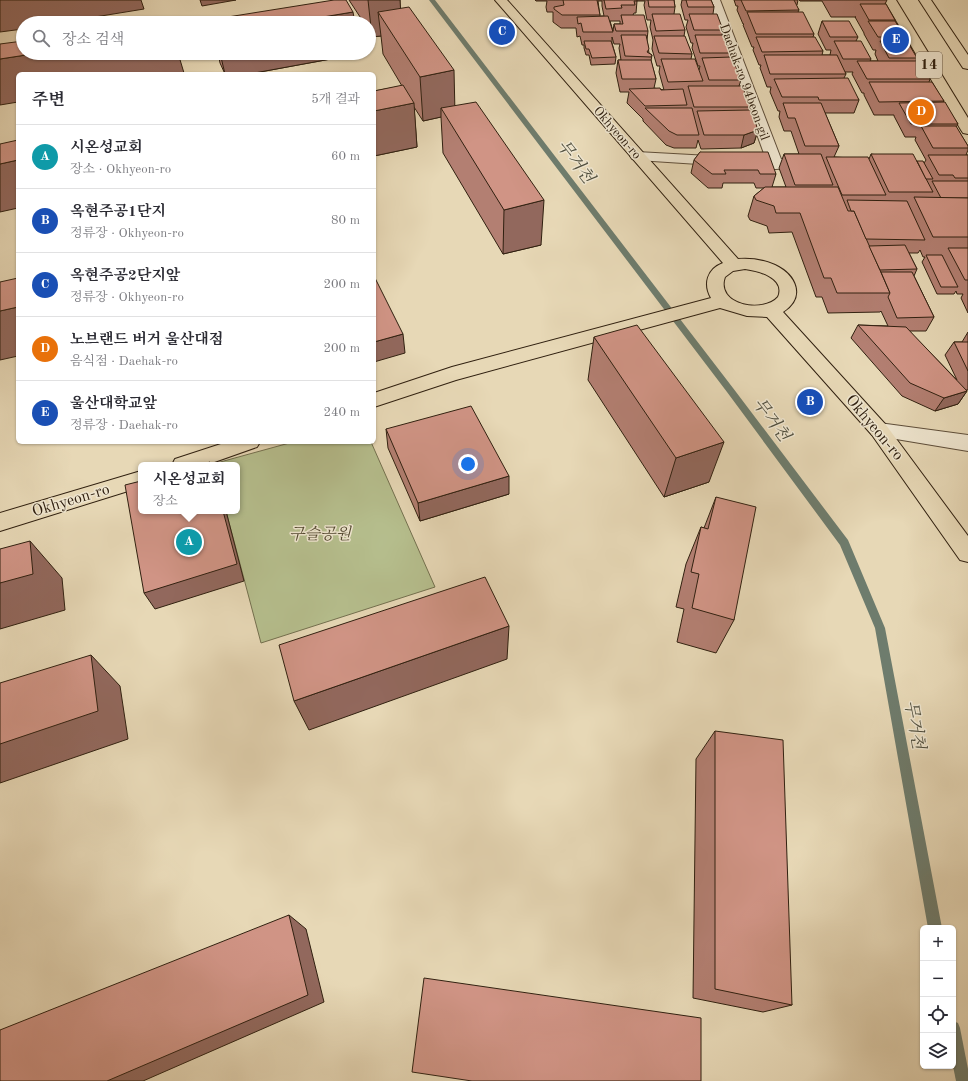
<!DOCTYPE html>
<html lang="ko">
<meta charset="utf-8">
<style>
body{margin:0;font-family:"Old Standard TT","Noto Serif KR",serif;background:#f7f7f7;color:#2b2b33}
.controls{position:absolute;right:12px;bottom:12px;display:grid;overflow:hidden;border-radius:6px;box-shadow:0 1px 3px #0004}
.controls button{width:36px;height:36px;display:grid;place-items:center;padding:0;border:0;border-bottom:1px solid #e1e1e2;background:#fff;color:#2b2b33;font:20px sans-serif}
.you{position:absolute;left:468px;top:464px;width:14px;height:14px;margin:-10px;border:3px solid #fff;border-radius:50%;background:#1a73e8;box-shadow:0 0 0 6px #1a73e833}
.badge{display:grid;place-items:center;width:26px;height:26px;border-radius:50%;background:#111827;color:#fff;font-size:13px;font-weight:700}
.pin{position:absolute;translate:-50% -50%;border:2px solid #fff;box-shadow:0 1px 4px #0006}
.popup{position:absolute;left:138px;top:462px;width:102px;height:52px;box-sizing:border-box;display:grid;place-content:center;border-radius:6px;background:#fff;filter:drop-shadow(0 1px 3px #0005);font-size:13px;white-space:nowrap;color:#7c7c81}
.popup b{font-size:15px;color:#2b2b33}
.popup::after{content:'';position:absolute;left:50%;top:100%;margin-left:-8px;border:8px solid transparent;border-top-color:#fff}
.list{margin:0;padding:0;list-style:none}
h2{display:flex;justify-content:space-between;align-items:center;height:52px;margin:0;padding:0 16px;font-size:17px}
h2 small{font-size:13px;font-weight:400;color:#7c7c81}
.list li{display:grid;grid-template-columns:26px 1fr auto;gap:12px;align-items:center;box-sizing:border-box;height:64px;padding:0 16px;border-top:1px solid #e1e1e2}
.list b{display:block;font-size:15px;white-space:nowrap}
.list p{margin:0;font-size:13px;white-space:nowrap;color:#7c7c81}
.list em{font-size:13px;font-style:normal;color:#7c7c81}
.icon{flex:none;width:22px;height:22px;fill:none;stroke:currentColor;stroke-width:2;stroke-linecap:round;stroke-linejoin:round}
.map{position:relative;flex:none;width:968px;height:1081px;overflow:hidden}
.search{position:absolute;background:#fff;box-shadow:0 1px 3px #0004;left:16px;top:16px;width:360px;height:44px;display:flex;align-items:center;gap:10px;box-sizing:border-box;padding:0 14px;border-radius:22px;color:#7c7c81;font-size:15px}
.panel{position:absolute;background:#fff;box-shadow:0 1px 3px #0004;left:16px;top:72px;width:360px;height:372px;border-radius:6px}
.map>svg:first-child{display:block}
</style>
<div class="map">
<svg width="968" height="1081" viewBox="0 0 968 1081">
<rect width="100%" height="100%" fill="#e7d8b6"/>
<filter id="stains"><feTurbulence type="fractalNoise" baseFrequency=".005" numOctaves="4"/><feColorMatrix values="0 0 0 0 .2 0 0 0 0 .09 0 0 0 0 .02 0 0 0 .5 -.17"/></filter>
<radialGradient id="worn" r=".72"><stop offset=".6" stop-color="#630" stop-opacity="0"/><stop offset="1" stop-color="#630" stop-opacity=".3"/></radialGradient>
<path fill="#b6bf8e" stroke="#73704f" d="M 293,442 L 371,442 L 435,587 L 261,643 L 226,511 L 237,511 L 237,465 L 213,464 Z"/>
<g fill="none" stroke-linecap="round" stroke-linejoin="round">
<g fill="#6e7c6d" fill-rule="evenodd">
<path d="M 429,0 L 435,0 L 733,388 L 848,540 L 885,628 L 942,928 L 928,928 L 875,628 L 840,545 L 727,392 Z"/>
<path d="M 953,1021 L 958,1023 L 960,1028 L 968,1069 L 968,1081 L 956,1081 L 953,1066 Z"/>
</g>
<defs>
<g id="minor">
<path d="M 708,0 L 720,0 L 781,159 L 816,161 L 819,164 L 816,167 L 775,169 L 637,160 L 632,159 L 630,156 L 632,153 L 637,152 L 766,159 Z"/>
<path d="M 879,423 L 968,435 L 968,451 L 872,435 L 869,430 L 872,425 Z"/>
</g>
<g id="major">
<path d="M 495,0 L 507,0 L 738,259 C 750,258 764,260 775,265 C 796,275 806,297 783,312 L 886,425 L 968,536 L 968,562 L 960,560 L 872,435 L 767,317 L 747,316 L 720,308 L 456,380 L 374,407 L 374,393 L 452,367 L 711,298 C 703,284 707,269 723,263 ZM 745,269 C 759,271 786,278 778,297 C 763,314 715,305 725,277 L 733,271 Z"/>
<path d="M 884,0 L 896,0 L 968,118 L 968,134 L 963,133 L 961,130 Z"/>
<path d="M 919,0 L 931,0 L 968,55 L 968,69 L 963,68 Z"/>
<path d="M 227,442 L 260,442 L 257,447 L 206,465 L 172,465 L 175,459 Z"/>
<path d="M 141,471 L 141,487 L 0,531 L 0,513 Z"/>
</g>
</defs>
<use href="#minor" stroke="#5e4e3a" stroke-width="2"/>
<use href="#major" stroke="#302010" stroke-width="2"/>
<use href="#minor" fill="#efe6d0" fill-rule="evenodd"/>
<use href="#major" fill="#e7d8b6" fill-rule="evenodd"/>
</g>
<g fill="#b37f72" stroke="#302010" fill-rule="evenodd">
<path d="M 349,0 L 400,0 L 400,8 L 455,106 L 541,245 L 503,254 L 443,153 L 441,117 L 423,121 L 414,107 L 417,147 L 374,156 L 374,91 L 402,86 L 383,54 L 381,36 L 372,37 L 369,32 L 369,23 L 364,23 Z"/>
<path d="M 535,0 L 674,0 L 675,7 L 674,14 L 685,30 L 684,36 L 692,54 L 691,59 L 699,70 L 700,66 L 698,66 L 692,48 L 693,43 L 691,43 L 686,27 L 688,20 L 685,20 L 681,5 L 682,0 L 711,0 L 714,7 L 713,14 L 723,30 L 722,35 L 731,53 L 729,57 L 741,80 L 739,86 L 751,107 L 749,110 L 758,130 L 754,143 L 741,148 L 701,149 L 698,140 L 696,148 L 674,148 L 666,145 L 643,121 L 643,119 L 627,103 L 629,92 L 620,92 L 616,73 L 618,60 L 621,60 L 619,48 L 620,44 L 614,44 L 612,37 L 612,43 L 616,57 L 615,64 L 591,65 L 589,55 L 586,55 L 584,48 L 584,45 L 582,45 L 580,36 L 577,37 L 576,28 L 561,28 L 553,22 L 553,12 L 547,12 L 546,7 L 547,1 L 536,1 ZM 598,1 L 602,1 L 602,6 L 604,16 L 600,16 ZM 637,1 L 645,1 L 644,5 L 647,20 L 651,20 L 650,27 L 653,40 L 652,49 L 657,66 L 660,66 L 659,72 L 664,90 L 654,88 L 656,79 L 651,61 L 652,55 L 649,53 L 647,40 L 648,31 L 633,15 L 634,13 L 636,13 ZM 610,21 L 620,21 L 620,24 L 614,24 L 613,31 Z"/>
<path d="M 734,0 L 798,0 L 797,5 L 796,5 L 799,10 L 798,12 L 814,34 L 813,37 L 823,51 L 822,55 L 830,55 L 831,50 L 826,50 L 818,34 L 822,21 L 858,37 L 856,41 L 871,59 L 870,61 L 878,61 L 875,54 L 876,50 L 873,50 L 864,34 L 864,33 L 855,17 L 856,17 L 831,17 L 822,1 L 800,1 L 799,0 L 887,0 L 885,4 L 895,20 L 895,21 L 905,37 L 903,41 L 917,58 L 916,61 L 930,79 L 929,82 L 944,101 L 943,102 L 958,124 L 956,127 L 968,146 L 968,150 L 966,155 L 968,155 L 968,313 L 961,298 L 963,294 L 957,294 L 956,291 L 954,294 L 937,294 L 922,262 L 925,257 L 923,257 L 920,250 L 918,253 L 909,253 L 917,269 L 914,276 L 934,317 L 926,331 L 909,331 L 957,380 L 945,355 L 954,342 L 962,342 L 968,332 L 968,390 L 966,390 L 967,391 L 958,404 L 935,411 L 902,396 L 851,338 L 858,325 L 888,326 L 881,311 L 880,312 L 828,313 L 822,297 L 816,297 L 792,232 L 769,233 L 767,226 L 750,220 L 748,216 L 754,196 L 764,188 L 756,188 L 754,183 L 723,183 L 722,188 L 708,188 L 691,173 L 694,160 L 700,152 L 776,174 L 772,187 L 786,187 L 779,168 L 784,154 L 799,154 L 791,131 L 784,131 L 779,117 L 780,111 L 778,111 L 770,92 L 771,87 L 767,87 L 760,68 L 761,65 L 759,65 L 753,50 L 754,47 L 752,47 L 743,25 L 744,24 L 743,24 L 737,10 L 738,6 L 736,6 ZM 845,72 L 853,72 L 852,74 L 862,93 L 864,93 L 864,95 L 874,115 L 894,115 L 894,116 L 905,137 L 916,137 L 915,140 L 926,160 L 924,163 L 871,154 L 869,159 L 834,157 L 839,146 L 825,113 L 854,113 L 859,100 L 844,78 L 846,74 Z"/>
<path d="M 218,53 L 358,53 L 358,54 L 249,74 L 225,74 L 220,63 Z"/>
<path d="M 594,337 L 709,482 L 664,497 L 588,380 Z"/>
<path d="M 386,429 L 509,494 L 420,521 L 388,448 Z"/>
<path d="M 716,497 L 734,620 L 716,653 L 677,642 L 684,609 L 676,607 L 686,564 L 701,527 L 704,528 Z"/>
<path d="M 715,731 L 792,1005 L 763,1012 L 693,998 L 696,759 Z"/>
</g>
<g fill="#92685d" stroke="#302010">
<path d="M 0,0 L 141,0 L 144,9 L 58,23 L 23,23 L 23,29 L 0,32 Z"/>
<path d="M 200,0 L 236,0 L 202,6 Z"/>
<path d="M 368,0 L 400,0 L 402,32 L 378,12 L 381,36 L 372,37 Z"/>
<path d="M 353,12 L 355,23 L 287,23 Z"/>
<path d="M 39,53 L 178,53 L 184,73 L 177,74 L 18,74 L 18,102 L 0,105 L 0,59 Z"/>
<path d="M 220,53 L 358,53 L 358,54 L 249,74 L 225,74 Z"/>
<path d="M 454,70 L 455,114 L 441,108 L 441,117 L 423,121 L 420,77 Z"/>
<path d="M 414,103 L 417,147 L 374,156 L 374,111 Z"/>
<path d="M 758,130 L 754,143 L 741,148 L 744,135 Z"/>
<path d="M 18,160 L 18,208 L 0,212 L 0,164 Z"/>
<path d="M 544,200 L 541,245 L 503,254 L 504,210 Z"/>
<path d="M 18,307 L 18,356 L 0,360 L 0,311 Z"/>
<path d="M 403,334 L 405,353 L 374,362 L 374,342 Z"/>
<path d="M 967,391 L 958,404 L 935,411 L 944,398 Z"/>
<path d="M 724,442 L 709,482 L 664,497 L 676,458 Z"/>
<path d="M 509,476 L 509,494 L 420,521 L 418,503 Z"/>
<path d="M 223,511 L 226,511 L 244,581 L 155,609 L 144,593 Z"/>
<path d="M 30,541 L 62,578 L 65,610 L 0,629 L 0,583 Z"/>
<path d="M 509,626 L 507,659 L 309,730 L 294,701 Z"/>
<path d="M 91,655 L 120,686 L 128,739 L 0,783 L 0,744 Z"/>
<path d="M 289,915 L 306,929 L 324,1002 L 143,1081 L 107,1081 Z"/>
</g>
<g fill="#d09485" stroke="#302010">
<path d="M 334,0 L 346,0 L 353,12 L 287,23 L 210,23 L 209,20 Z"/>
<path d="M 563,0 L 597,0 L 600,15 L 562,15 L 554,9 L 554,7 L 564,5 Z"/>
<path d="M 604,0 L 637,0 L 637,1 L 634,1 L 635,5 L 621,5 L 622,8 L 606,9 Z"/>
<path d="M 648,0 L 674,0 L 675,7 L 649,7 Z"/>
<path d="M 686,0 L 711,0 L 714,7 L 688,7 Z"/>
<path d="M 741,0 L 794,0 L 799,10 L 746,11 Z"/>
<path d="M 860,4 L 886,4 L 895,20 L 869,20 Z"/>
<path d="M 409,7 L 454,70 L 420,77 L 378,12 Z"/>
<path d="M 747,12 L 803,12 L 814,34 L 756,34 Z"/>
<path d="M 652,14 L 680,14 L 685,30 L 656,31 Z"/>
<path d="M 689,14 L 717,14 L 723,30 L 694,30 Z"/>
<path d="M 621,15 L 644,15 L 648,31 L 616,31 L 614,24 L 623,24 Z"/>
<path d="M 608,16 L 613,32 L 583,32 L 581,23 L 578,24 L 577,17 Z"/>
<path d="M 166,18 L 168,23 L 133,23 Z"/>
<path d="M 822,21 L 849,21 L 858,37 L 830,37 Z"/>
<path d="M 868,21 L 895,21 L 905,37 L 878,37 Z"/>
<path d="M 621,35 L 646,35 L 649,49 L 647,52 L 652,55 L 651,57 L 625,56 Z"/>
<path d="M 695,35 L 724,35 L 731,53 L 700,53 Z"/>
<path d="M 654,36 L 685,36 L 692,54 L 659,53 Z"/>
<path d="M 756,37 L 815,37 L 823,51 L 762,52 Z"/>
<path d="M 23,41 L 23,53 L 39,53 L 0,59 L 0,44 Z"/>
<path d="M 584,41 L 611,41 L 616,57 L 592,58 L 589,49 L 586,49 Z"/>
<path d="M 834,41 L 861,41 L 871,59 L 843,59 Z"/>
<path d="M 880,41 L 907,41 L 917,58 L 889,58 Z"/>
<path d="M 764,55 L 837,55 L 846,74 L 770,74 Z"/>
<path d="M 732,57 L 741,80 L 709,80 L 702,58 Z"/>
<path d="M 661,59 L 695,59 L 703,81 L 668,82 Z"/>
<path d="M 618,60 L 651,60 L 656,79 L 622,79 Z"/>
<path d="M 857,61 L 918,61 L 930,79 L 867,79 Z"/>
<path d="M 848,78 L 859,100 L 819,100 L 818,97 L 782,97 L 774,79 Z"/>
<path d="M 869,82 L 932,82 L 944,101 L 879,102 Z"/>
<path d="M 403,85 L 414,103 L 374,111 L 374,91 Z"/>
<path d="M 688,86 L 742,86 L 751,107 L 694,107 Z"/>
<path d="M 660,88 L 661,90 L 683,89 L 687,105 L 645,106 L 629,89 Z"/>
<path d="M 476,102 L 544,200 L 504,210 L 441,108 Z"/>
<path d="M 945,102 L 958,124 L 911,124 L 899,103 Z"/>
<path d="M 783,103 L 821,103 L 839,146 L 805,146 L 795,118 L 788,118 Z"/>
<path d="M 645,108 L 692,108 L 699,135 L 677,135 L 669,131 Z"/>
<path d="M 751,110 L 758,130 L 744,135 L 704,135 L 697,111 Z"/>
<path d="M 921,126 L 956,126 L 968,146 L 968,148 L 933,148 Z"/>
<path d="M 18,140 L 18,160 L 0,164 L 0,144 Z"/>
<path d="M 700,152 L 768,152 L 776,174 L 760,174 L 758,170 L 724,170 L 726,174 L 712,174 L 694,160 Z"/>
<path d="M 784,154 L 821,154 L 833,185 L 795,185 Z"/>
<path d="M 871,154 L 913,154 L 933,192 L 889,192 Z"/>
<path d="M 928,155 L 968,155 L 968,178 L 955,178 L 953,175 L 939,175 Z"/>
<path d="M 826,157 L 868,157 L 886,195 L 842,195 Z"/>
<path d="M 917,161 L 923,161 L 933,179 L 926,179 Z"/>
<path d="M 932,181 L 968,181 L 968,198 L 941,198 Z"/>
<path d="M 765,187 L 838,187 L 848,211 L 854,211 L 890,293 L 837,293 L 831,278 L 824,278 L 800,213 L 776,213 L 774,206 L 756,200 L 754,196 Z"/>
<path d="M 914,197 L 968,198 L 968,237 L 933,237 Z"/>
<path d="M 847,200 L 907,201 L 925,240 L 866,239 L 854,211 L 851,211 Z"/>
<path d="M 905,245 L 917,269 L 880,270 L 869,246 Z"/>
<path d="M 948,248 L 968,248 L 968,280 L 965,280 Z"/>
<path d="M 926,255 L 942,255 L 958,287 L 941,287 Z"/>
<path d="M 881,272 L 912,272 L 934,317 L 897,318 L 888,297 L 890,293 Z"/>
<path d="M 374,276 L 403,334 L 374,342 Z"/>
<path d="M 18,278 L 18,307 L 0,311 L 0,282 Z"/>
<path d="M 637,325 L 724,442 L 676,458 L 594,337 Z"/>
<path d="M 858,325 L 906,327 L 967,391 L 944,398 L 910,383 Z"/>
<path d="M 954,342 L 968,342 L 968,371 Z"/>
<path d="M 471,406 L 509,476 L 418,503 L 386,429 Z"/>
<path d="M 210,462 L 210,465 L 200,465 Z"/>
<path d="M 141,481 L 141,511 L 223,511 L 237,564 L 144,593 L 125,485 Z"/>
<path d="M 716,497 L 756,507 L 734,620 L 692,608 L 699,574 L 691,572 L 701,527 L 708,529 Z"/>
<path d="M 30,541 L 33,574 L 0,583 L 0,549 Z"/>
<path d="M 485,577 L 509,626 L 294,701 L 279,645 Z"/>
<path d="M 91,655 L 98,711 L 0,744 L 0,683 Z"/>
<path d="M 715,731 L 783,740 L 792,1005 L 715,989 Z"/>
<path d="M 289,915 L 308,995 L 107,1081 L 0,1081 L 0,1030 Z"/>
<path d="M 424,978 L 701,1018 L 701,1081 L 472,1081 L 412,1072 Z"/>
</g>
<g text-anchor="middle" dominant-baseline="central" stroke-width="3" stroke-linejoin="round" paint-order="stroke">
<g font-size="13" fill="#302010" stroke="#efe6d0">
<text transform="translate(744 82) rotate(70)">Daehak-ro 94beon-gil</text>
<text transform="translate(617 133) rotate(49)">Okhyeon-ro</text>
</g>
<rect fill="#efe6d0" stroke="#695b4a" stroke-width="1" x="916" y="52" width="26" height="26" rx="3"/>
<g font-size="15" font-weight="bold" fill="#302010">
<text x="929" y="65">14</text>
</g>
<g font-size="16" fill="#302010" stroke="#efe6d0">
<text transform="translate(874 428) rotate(50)">Okhyeon-ro</text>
<text transform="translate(71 501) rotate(-17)">Okhyeon-ro</text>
</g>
<g font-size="16" font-style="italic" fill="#524830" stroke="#efe6d0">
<text x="320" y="535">구슬공원</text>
</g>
<g font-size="17" font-style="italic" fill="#4f4e3e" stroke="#efe6d0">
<text transform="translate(575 162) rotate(53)">무거천</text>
<text transform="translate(771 420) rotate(53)">무거천</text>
<text transform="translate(914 725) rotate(80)">무거천</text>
</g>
</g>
<rect width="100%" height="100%" filter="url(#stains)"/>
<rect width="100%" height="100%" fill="url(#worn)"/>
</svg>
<div class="controls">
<button>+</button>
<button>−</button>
<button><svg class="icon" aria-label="locate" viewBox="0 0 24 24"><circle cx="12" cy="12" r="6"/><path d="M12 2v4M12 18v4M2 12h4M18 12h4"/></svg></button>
<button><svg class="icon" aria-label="layers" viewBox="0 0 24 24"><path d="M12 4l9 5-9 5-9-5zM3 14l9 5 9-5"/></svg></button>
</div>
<div class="you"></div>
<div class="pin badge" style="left:189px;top:542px;background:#0f9aa8">A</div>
<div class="popup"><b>시온성교회</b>장소</div>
<div class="pin badge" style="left:810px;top:402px;background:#1a4fb4">B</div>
<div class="pin badge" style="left:502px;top:32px;background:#1a4fb4">C</div>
<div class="pin badge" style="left:921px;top:112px;background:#e8710a">D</div>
<div class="pin badge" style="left:896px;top:40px;background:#1a4fb4">E</div>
<div class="search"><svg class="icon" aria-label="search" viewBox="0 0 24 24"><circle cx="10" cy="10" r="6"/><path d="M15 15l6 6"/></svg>장소 검색</div>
<section class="panel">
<h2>주변<small>5개 결과</small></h2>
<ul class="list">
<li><span class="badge" style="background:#0f9aa8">A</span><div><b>시온성교회</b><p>장소 · Okhyeon-ro</p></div><em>60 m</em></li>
<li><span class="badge" style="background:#1a4fb4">B</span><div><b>옥현주공1단지</b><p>정류장 · Okhyeon-ro</p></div><em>80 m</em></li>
<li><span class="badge" style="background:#1a4fb4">C</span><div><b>옥현주공2단지앞</b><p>정류장 · Okhyeon-ro</p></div><em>200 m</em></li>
<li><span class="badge" style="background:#e8710a">D</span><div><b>노브랜드 버거 울산대점</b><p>음식점 · Daehak-ro</p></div><em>200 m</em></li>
<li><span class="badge" style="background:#1a4fb4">E</span><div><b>울산대학교앞</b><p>정류장 · Daehak-ro</p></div><em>240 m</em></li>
</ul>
</section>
</div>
